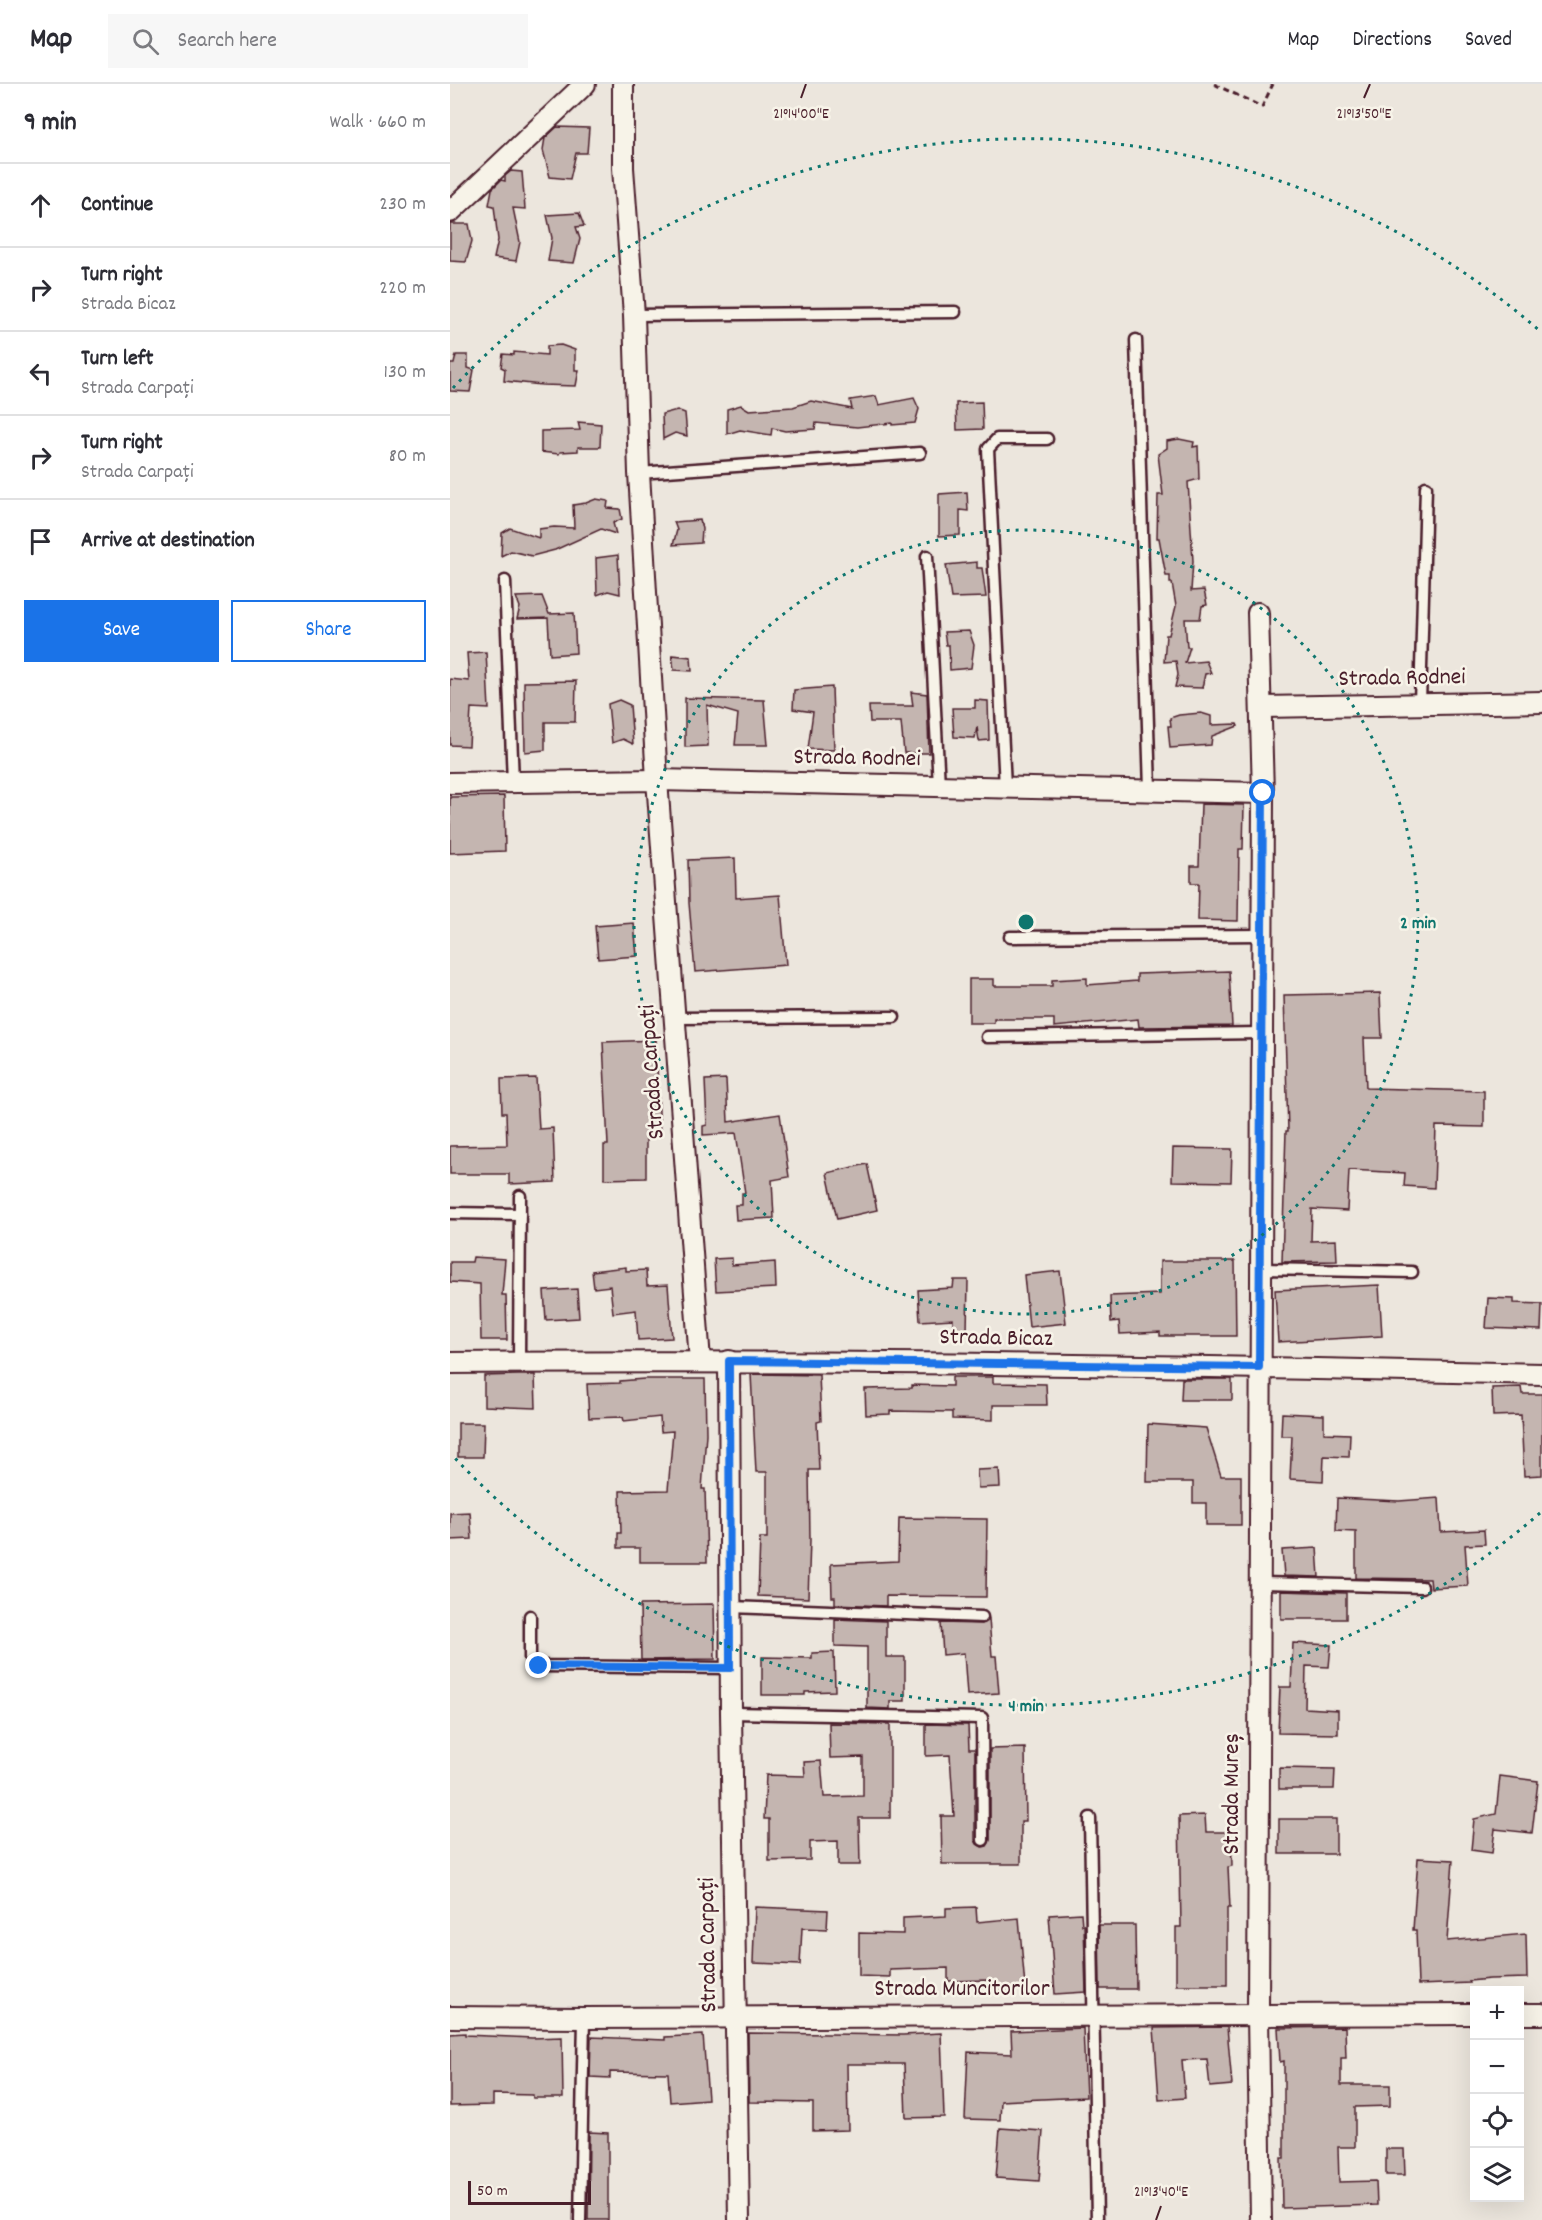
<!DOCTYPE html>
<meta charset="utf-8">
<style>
body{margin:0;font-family:Dekko,sans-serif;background:#f7f7f7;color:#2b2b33}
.controls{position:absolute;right:18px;bottom:18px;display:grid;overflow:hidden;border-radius:0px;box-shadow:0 6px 24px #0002}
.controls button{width:54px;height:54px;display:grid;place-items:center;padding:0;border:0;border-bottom:2px solid #e1e1e2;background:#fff;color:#2b2b33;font:30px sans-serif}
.scale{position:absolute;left:18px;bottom:15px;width:123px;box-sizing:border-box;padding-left:6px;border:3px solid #4a1f2b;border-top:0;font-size:16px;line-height:21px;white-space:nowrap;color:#4a1f2b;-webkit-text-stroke:4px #f7f3e8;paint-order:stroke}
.stop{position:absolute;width:18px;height:18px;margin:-14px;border:4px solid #1a73e8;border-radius:50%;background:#fff}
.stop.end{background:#1a73e8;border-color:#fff;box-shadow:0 2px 6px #0008}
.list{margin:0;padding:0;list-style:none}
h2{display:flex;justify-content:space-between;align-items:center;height:78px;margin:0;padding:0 24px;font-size:26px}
h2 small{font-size:20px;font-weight:400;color:#7c7c81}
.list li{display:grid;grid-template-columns:39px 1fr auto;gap:18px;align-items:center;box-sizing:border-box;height:84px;padding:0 24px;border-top:2px solid #e1e1e2}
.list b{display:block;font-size:22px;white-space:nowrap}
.list p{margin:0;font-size:20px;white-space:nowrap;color:#7c7c81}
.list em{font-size:20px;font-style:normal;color:#7c7c81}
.actions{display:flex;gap:12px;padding:18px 24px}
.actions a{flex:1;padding:14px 0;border:2px solid #1a73e8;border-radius:0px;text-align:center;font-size:21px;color:#1a73e8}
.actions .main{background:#1a73e8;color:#fff}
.icon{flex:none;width:33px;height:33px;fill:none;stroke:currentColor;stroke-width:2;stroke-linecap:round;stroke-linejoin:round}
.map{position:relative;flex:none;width:1092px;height:2136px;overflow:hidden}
header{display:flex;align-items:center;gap:36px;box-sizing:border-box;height:84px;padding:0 30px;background:#fff;border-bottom:2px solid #e1e1e2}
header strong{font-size:28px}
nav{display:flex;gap:33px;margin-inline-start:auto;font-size:21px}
.search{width:420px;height:54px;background:#f7f7f7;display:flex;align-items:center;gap:15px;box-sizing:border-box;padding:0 21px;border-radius:0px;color:#7c7c81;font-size:22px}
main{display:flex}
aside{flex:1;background:#fff}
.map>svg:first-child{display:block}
</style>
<header>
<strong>Map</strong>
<div class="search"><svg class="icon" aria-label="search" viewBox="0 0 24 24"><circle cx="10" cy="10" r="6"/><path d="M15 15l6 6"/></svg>Search here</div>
<nav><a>Map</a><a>Directions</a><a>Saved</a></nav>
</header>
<main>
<aside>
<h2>9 min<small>Walk · 660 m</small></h2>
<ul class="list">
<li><svg class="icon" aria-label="ahead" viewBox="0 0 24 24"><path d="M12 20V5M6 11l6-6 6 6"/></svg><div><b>Continue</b></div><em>230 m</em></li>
<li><svg class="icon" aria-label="right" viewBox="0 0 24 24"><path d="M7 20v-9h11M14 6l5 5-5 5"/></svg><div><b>Turn right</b><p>Strada Bicaz</p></div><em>220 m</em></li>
<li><svg class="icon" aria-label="left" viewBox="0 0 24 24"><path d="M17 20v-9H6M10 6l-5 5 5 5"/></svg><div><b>Turn left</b><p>Strada Carpați</p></div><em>130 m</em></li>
<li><svg class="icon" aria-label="right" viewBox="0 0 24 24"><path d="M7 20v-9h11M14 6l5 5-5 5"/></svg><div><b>Turn right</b><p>Strada Carpați</p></div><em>80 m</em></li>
<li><svg class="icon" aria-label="arrive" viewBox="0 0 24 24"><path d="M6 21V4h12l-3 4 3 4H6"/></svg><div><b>Arrive at destination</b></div></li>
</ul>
<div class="actions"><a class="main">Save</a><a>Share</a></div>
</aside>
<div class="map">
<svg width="1092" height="2136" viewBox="0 0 1092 2136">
<rect width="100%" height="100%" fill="#ece6dd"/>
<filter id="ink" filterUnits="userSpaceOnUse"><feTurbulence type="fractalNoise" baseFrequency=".0167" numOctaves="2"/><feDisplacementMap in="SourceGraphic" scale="12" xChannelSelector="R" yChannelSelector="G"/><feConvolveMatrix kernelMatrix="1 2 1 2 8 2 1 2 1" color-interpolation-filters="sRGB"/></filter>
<g filter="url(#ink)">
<g fill="#c4b5b0" stroke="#4a1f2b" stroke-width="1.5">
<path d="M 107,43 L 139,44 L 137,69 L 126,69 L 120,95 L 100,93 L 93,66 L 95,54 Z"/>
<path d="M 61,87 L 72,88 L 75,125 L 63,124 L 70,158 L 66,177 L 44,174 L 48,156 L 44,122 L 39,121 L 42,105 L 51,96 L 55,97 L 55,92 Z"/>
<path d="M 129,129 L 134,142 L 126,143 L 130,155 L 124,179 L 98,177 L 102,154 L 97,131 Z"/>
<path d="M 0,140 L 19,140 L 22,157 L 16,178 L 0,177 Z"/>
<path d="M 111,261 L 125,266 L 125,286 L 129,286 L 126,302 L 92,301 L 54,297 L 55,285 L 51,283 L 53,270 L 64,271 L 64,268 L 97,271 L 97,262 Z"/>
<path d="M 6,271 L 18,271 L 18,284 L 24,286 L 20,308 L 0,307 L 0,280 L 4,280 Z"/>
<path d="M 426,312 L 429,321 L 464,314 L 469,325 L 465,339 L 442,341 L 442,339 L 407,343 L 366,339 L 365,345 L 335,347 L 322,344 L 321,351 L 290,346 L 277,350 L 277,325 L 291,321 L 299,326 L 343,323 L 361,317 L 402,325 L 400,316 Z"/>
<path d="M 532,318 L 533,345 L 507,346 L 506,319 Z"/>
<path d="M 227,326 L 235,329 L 237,352 L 225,349 L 213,355 L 212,330 Z"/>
<path d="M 128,338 L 151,340 L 150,363 L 128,363 L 128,367 L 110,368 L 109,370 L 91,368 L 91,347 L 130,346 Z"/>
<path d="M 729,355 L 744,358 L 743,363 L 748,362 L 749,395 L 738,398 L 743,477 L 741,507 L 754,506 L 757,521 L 752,522 L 750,535 L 735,535 L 737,563 L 740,563 L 735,579 L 756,577 L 761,589 L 755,590 L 752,604 L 725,603 L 728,591 L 726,577 L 714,578 L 716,551 L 719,551 L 726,522 L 722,499 L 720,499 L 720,492 L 716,492 L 709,454 L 707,454 L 708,411 L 713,411 L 708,370 L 717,364 L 717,357 Z"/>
<path d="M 517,408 L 518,427 L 510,426 L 510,451 L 489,452 L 489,410 Z"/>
<path d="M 146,415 L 158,417 L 157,424 L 170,425 L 172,435 L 163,439 L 166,450 L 151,445 L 105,466 L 82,472 L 61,467 L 51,472 L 52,449 L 60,444 L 89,454 L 89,445 L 104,443 L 124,444 L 123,421 L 136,419 Z"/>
<path d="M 250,436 L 252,445 L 251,459 L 223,461 L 227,446 L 224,438 Z"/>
<path d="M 168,471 L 170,510 L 158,507 L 147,511 L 146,474 Z"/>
<path d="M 527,478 L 527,484 L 532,484 L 536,513 L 501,514 L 496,481 Z"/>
<path d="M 92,512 L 99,530 L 124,529 L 126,569 L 100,571 L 98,534 L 67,535 L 70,523 L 66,513 Z"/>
<path d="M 519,547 L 524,561 L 521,584 L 500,586 L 499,561 L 496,561 L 494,548 Z"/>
<path d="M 36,568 L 39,625 L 21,624 L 19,662 L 0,661 L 0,595 L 19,597 L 17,569 Z"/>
<path d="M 222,571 L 241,573 L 242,587 L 224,586 Z"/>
<path d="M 126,597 L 125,638 L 95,638 L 95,666 L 75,668 L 74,598 Z"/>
<path d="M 382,603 L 384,666 L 358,665 L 363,628 L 343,625 L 344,606 Z"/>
<path d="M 461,608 L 477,610 L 479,669 L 454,669 L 451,638 L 420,638 L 419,622 L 463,622 Z"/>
<path d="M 235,614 L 314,616 L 318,661 L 285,661 L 288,630 L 257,621 L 258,662 L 235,663 Z"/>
<path d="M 169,616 L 180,621 L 183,660 L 173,655 L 162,659 L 158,620 Z"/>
<path d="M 525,616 L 538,617 L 539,656 L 529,657 L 527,643 L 525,654 L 504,653 L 502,624 L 525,624 Z"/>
<path d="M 751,629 L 761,632 L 761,641 L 787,640 L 788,642 L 762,652 L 761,661 L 720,664 L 718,642 L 721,642 L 720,634 L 729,631 Z"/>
<path d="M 54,712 L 55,767 L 0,769 L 0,713 Z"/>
<path d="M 751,720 L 794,721 L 793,765 L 789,765 L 788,837 L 748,836 L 749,799 L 741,799 L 741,782 L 749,782 Z"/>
<path d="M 285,774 L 286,814 L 330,811 L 336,881 L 245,888 L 239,819 L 238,776 Z"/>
<path d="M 184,839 L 187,872 L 148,875 L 145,842 Z"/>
<path d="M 779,887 L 782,942 L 689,943 L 688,935 L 604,943 L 604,935 L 544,935 L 544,939 L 519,939 L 519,895 L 544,895 L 544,902 L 602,902 L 602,896 L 637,894 L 637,901 L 687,897 L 687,890 Z"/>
<path d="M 930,909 L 932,954 L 914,954 L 916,1004 L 1034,1007 L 1034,1043 L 986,1042 L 984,1104 L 954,1102 L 955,1089 L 899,1086 L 897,1127 L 862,1125 L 861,1157 L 886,1156 L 887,1177 L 832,1178 L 836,1047 L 838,1047 L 834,911 Z"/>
<path d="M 206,956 L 210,1053 L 196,1054 L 196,1094 L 154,1095 L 154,1061 L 158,1061 L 153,958 Z"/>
<path d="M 86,994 L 89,1045 L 103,1044 L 105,1098 L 59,1100 L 59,1090 L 0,1090 L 0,1062 L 57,1061 L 56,1029 L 52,1029 L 51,995 Z"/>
<path d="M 276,995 L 278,1038 L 330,1030 L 339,1093 L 322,1096 L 324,1134 L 286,1136 L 285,1121 L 292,1121 L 292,1109 L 295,1109 L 286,1049 L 253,1051 L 253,1042 L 257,1041 L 255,996 Z"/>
<path d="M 723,1064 L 782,1065 L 781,1098 L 722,1097 Z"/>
<path d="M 417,1080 L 427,1126 L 387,1135 L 377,1089 Z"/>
<path d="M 23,1173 L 55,1175 L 52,1211 L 56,1211 L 57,1256 L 31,1256 L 30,1200 L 0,1198 L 0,1178 L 22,1178 Z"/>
<path d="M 282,1174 L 282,1181 L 325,1178 L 326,1204 L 266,1207 L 264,1175 Z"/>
<path d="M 710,1177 L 785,1177 L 786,1252 L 710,1252 L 710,1248 L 670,1250 L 669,1237 L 661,1238 L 660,1212 L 710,1210 Z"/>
<path d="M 176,1183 L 176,1187 L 196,1186 L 197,1202 L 218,1201 L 222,1254 L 188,1256 L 186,1226 L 163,1229 L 160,1202 L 144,1204 L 142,1187 Z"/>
<path d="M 610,1187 L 616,1239 L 579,1243 L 574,1191 Z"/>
<path d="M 504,1196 L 518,1196 L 517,1248 L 503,1248 L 503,1235 L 470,1237 L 468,1206 L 503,1204 Z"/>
<path d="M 929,1201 L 932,1252 L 828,1258 L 825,1206 Z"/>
<path d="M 127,1205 L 129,1234 L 96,1236 L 94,1207 Z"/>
<path d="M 1038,1214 L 1064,1215 L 1064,1219 L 1092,1220 L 1091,1246 L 1036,1244 Z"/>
<path d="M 301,1290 L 369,1291 L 371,1337 L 367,1338 L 369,1386 L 359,1386 L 360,1456 L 358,1514 L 308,1512 L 310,1454 L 317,1454 L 317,1388 L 306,1388 Z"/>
<path d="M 68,1291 L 85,1291 L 86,1324 L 34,1322 L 34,1292 Z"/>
<path d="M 502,1293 L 543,1293 L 543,1299 L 596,1300 L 597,1321 L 543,1321 L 543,1336 L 502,1335 L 502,1328 L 440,1327 L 440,1330 L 416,1331 L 415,1305 L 462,1304 L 462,1301 L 502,1302 Z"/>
<path d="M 194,1295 L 255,1295 L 256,1350 L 252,1405 L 255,1405 L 257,1478 L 190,1478 L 190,1464 L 168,1464 L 168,1449 L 171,1449 L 170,1407 L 218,1406 L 223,1347 L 211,1348 L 210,1333 L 174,1337 L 173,1333 L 139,1334 L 137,1300 L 170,1299 L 170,1297 Z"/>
<path d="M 732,1295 L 782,1295 L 782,1316 L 731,1316 Z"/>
<path d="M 1071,1303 L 1072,1310 L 1092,1310 L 1092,1391 L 1074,1392 L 1071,1331 L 1043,1332 L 1042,1304 Z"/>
<path d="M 832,1329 L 874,1331 L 874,1349 L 900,1350 L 899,1373 L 874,1372 L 873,1397 L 840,1395 L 842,1352 L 831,1352 Z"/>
<path d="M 8,1339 L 34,1339 L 33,1373 L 8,1373 Z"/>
<path d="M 698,1340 L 756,1344 L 771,1392 L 791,1392 L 791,1441 L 756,1441 L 756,1419 L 743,1419 L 743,1398 L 697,1398 Z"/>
<path d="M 549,1385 L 550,1403 L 528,1404 L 527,1386 Z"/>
<path d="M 887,1414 L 949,1417 L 989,1414 L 991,1448 L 1034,1446 L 1035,1460 L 1015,1461 L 1018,1502 L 981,1504 L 980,1495 L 906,1494 L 906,1448 L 886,1447 Z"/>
<path d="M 20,1428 L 22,1455 L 0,1456 L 0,1429 Z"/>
<path d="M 449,1434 L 537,1435 L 536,1513 L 436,1512 L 436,1522 L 385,1520 L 385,1513 L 382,1513 L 381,1480 L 448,1477 Z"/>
<path d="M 867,1464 L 869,1493 L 834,1492 L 832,1466 Z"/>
<path d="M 831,1507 L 896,1509 L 896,1535 L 831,1535 Z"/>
<path d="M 264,1520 L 265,1575 L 191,1576 L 190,1521 Z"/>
<path d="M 385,1535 L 436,1537 L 436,1573 L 455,1573 L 455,1617 L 440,1617 L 440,1625 L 417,1624 L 417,1563 L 385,1562 Z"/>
<path d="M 539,1535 L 542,1572 L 546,1572 L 549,1609 L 517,1611 L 514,1569 L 493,1571 L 491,1539 L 532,1540 Z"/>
<path d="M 843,1559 L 881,1561 L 879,1583 L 856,1582 L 855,1624 L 888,1626 L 888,1650 L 828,1649 L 830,1603 L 841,1603 Z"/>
<path d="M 384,1568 L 385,1607 L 355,1608 L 355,1611 L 312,1611 L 312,1573 L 362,1574 L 362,1569 Z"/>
<path d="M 379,1639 L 440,1640 L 440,1734 L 409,1734 L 410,1781 L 388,1781 L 388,1757 L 360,1758 L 360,1776 L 319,1777 L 319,1735 L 314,1735 L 316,1691 L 355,1692 L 354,1678 L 371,1677 L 374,1713 L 413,1712 L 413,1673 L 380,1674 Z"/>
<path d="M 476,1640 L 518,1641 L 519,1665 L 525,1665 L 525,1756 L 527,1760 L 532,1763 L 537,1762 L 540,1756 L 540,1665 L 575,1664 L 576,1737 L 571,1737 L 571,1780 L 492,1780 L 491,1732 L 504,1732 L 500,1671 L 476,1672 Z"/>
<path d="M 829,1684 L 885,1685 L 884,1705 L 829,1705 Z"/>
<path d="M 1050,1692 L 1088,1697 L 1082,1749 L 1045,1745 L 1042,1769 L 1021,1766 L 1024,1735 L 1046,1730 Z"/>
<path d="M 755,1731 L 756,1748 L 781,1748 L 782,1782 L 778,1783 L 780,1824 L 777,1824 L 777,1901 L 726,1901 L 726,1843 L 731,1843 L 729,1732 Z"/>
<rect x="829" y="1735" width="57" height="35"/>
<path d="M 968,1774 L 1003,1776 L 997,1857 L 1076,1850 L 1077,1894 L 1040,1895 L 1019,1897 L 1020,1899 L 968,1901 L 966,1846 L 963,1846 Z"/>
<path d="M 305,1823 L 378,1826 L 377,1845 L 352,1844 L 350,1881 L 303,1879 Z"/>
<path d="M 526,1823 L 527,1838 L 569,1834 L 575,1903 L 540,1906 L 540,1896 L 498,1897 L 498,1884 L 440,1886 L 440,1893 L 409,1892 L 409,1849 L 453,1850 L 453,1834 L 496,1832 L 496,1824 Z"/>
<path d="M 631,1829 L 632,1841 L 634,1841 L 636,1908 L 605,1910 L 599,1831 Z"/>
<path d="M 649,1841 L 685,1841 L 686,1905 L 650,1905 Z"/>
<path d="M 777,1943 L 782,2001 L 760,2003 L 757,1975 L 732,1976 L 735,2014 L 709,2016 L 704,1944 Z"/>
<path d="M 895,1943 L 896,1974 L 891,1974 L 891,2001 L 940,2001 L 940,2022 L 905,2023 L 905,2063 L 888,2063 L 889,2098 L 926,2097 L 927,2121 L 832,2124 L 831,2074 L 834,2074 L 834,1977 L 830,1978 L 828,1944 Z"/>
<path d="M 633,1944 L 636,2013 L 551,2017 L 550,2036 L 515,2035 L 518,1968 L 562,1970 L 561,1947 Z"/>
<path d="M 15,1949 L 15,1951 L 82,1954 L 112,1953 L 113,2014 L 83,2014 L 83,2011 L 43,2010 L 43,2021 L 0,2022 L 0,1950 Z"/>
<path d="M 298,1949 L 453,1951 L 491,1949 L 494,2033 L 456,2034 L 454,1980 L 397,1980 L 398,2046 L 363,2047 L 363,2019 L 299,2018 Z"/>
<path d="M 253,1951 L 258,2015 L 220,2018 L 218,1989 L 160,1988 L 160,1994 L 140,1993 L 141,1953 L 215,1956 L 215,1953 Z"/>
<path d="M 550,2044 L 593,2047 L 589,2097 L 546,2094 Z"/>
<path d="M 139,2048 L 158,2049 L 158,2136 L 138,2136 Z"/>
<path d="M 936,2065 L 954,2065 L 955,2091 L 936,2091 Z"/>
</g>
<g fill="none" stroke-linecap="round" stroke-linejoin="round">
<defs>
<g id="service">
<path d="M 184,231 L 505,228"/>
<path d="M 686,256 L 700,706"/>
<path d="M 189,389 L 470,369"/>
<path d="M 477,472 L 489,702"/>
<path d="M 55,497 L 63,698"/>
<path d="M 970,620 L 976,403"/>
<path d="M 555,703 L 538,365 L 547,355 L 597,355"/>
<path d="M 560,853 L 811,851"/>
<path d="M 224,934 L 444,933"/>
<path d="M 537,953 L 810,949"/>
<path d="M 0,1129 L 70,1130"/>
<path d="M 809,1185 L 962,1188"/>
<path d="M 69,1278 L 70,1112"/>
<path d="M 808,1499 L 972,1503"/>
<path d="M 281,1523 L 532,1533"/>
<path d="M 80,1532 L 80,1574 L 83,1579 L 89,1582 L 280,1584"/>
<path d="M 281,1629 L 532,1634 L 533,1756"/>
<path d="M 640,1734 L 647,2136"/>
<path d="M 130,2136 L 134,1934"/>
</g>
<g id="minor">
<path d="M 173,0 L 173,84 L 184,231 L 189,389 L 207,696 L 250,1277"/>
<path d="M 0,128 L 135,0"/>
<path d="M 808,529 L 813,709 L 808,1930 L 811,2136"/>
<path d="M 812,623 L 1092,618"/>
<path d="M 0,699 L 207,696 L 813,709"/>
<path d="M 279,1277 L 281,1629 L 289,2136"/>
<path d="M 0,1279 C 364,1276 728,1281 1092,1290"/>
<path d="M 1070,1930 L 1092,1930"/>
<path d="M 0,1933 L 134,1934 L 1024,1930"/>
</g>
</defs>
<use href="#service" stroke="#4a1f2b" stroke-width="15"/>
<use href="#minor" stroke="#4a1f2b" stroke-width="24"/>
<path stroke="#4a1f2b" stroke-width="3" stroke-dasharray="6 4.5" stroke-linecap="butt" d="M 764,0 L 812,23 L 823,0"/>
<use href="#service" stroke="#f7f3e8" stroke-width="10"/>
<use href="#minor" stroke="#f7f3e8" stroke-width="20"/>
</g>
</g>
<g fill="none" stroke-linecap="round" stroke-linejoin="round" filter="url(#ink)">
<path stroke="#1a73e8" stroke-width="8" d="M 89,1582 L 280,1584 L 279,1277 L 809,1283 L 813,709"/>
</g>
<path fill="none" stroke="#4a1f2b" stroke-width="2" d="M 351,14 L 356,0M 914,14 L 920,0M 706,2136 L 711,2122"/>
<g fill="none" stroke="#0f766e" stroke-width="3" stroke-dasharray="3 6">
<circle cx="576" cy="838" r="392"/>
<path d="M1090 1429A783 783 0 0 1 3 1372M3 304A783 783 0 0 1 1090 247"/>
</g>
<g text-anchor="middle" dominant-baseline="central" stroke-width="5" stroke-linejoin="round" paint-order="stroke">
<g font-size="24" fill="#4a1f2b" stroke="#f7f3e8">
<text transform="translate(952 595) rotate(-1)">Strada Rodnei</text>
<text transform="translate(407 675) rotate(1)">Strada Rodnei</text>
<text transform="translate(203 988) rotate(-94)">Strada Carpați</text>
<text transform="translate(546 1255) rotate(1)">Strada Bicaz</text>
<text transform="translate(783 1710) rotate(-90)">Strada Mureș</text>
<text transform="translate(259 1861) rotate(-91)">Strada Carpați</text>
<text x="512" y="1906">Strada Muncitorilor</text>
</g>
</g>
<g font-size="15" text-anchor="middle" fill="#4a1f2b" stroke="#f7f3e8" stroke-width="5" stroke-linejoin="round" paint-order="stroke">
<text x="351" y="34">21°14'00"E</text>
<text x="914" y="34">21°13'50"E</text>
<text x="711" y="2112">21°13'40"E</text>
</g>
<circle cx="576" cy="838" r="9" fill="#0f766e" stroke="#f7f3e8" stroke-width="3"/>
<g font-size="18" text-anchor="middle" font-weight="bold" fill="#0f766e" stroke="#f7f3e8" stroke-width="5" stroke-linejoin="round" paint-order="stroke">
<text x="968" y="844">2 min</text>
<text x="576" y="1627">4 min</text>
</g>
</svg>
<div class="controls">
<button>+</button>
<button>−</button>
<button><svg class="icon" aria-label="locate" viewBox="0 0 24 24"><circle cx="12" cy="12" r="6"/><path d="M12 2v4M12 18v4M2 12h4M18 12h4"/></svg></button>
<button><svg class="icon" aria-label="layers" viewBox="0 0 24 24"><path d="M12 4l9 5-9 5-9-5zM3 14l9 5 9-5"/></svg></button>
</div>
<div class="scale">50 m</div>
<div class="stop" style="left:813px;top:709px"></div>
<div class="stop end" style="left:89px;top:1582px"></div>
</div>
</main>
